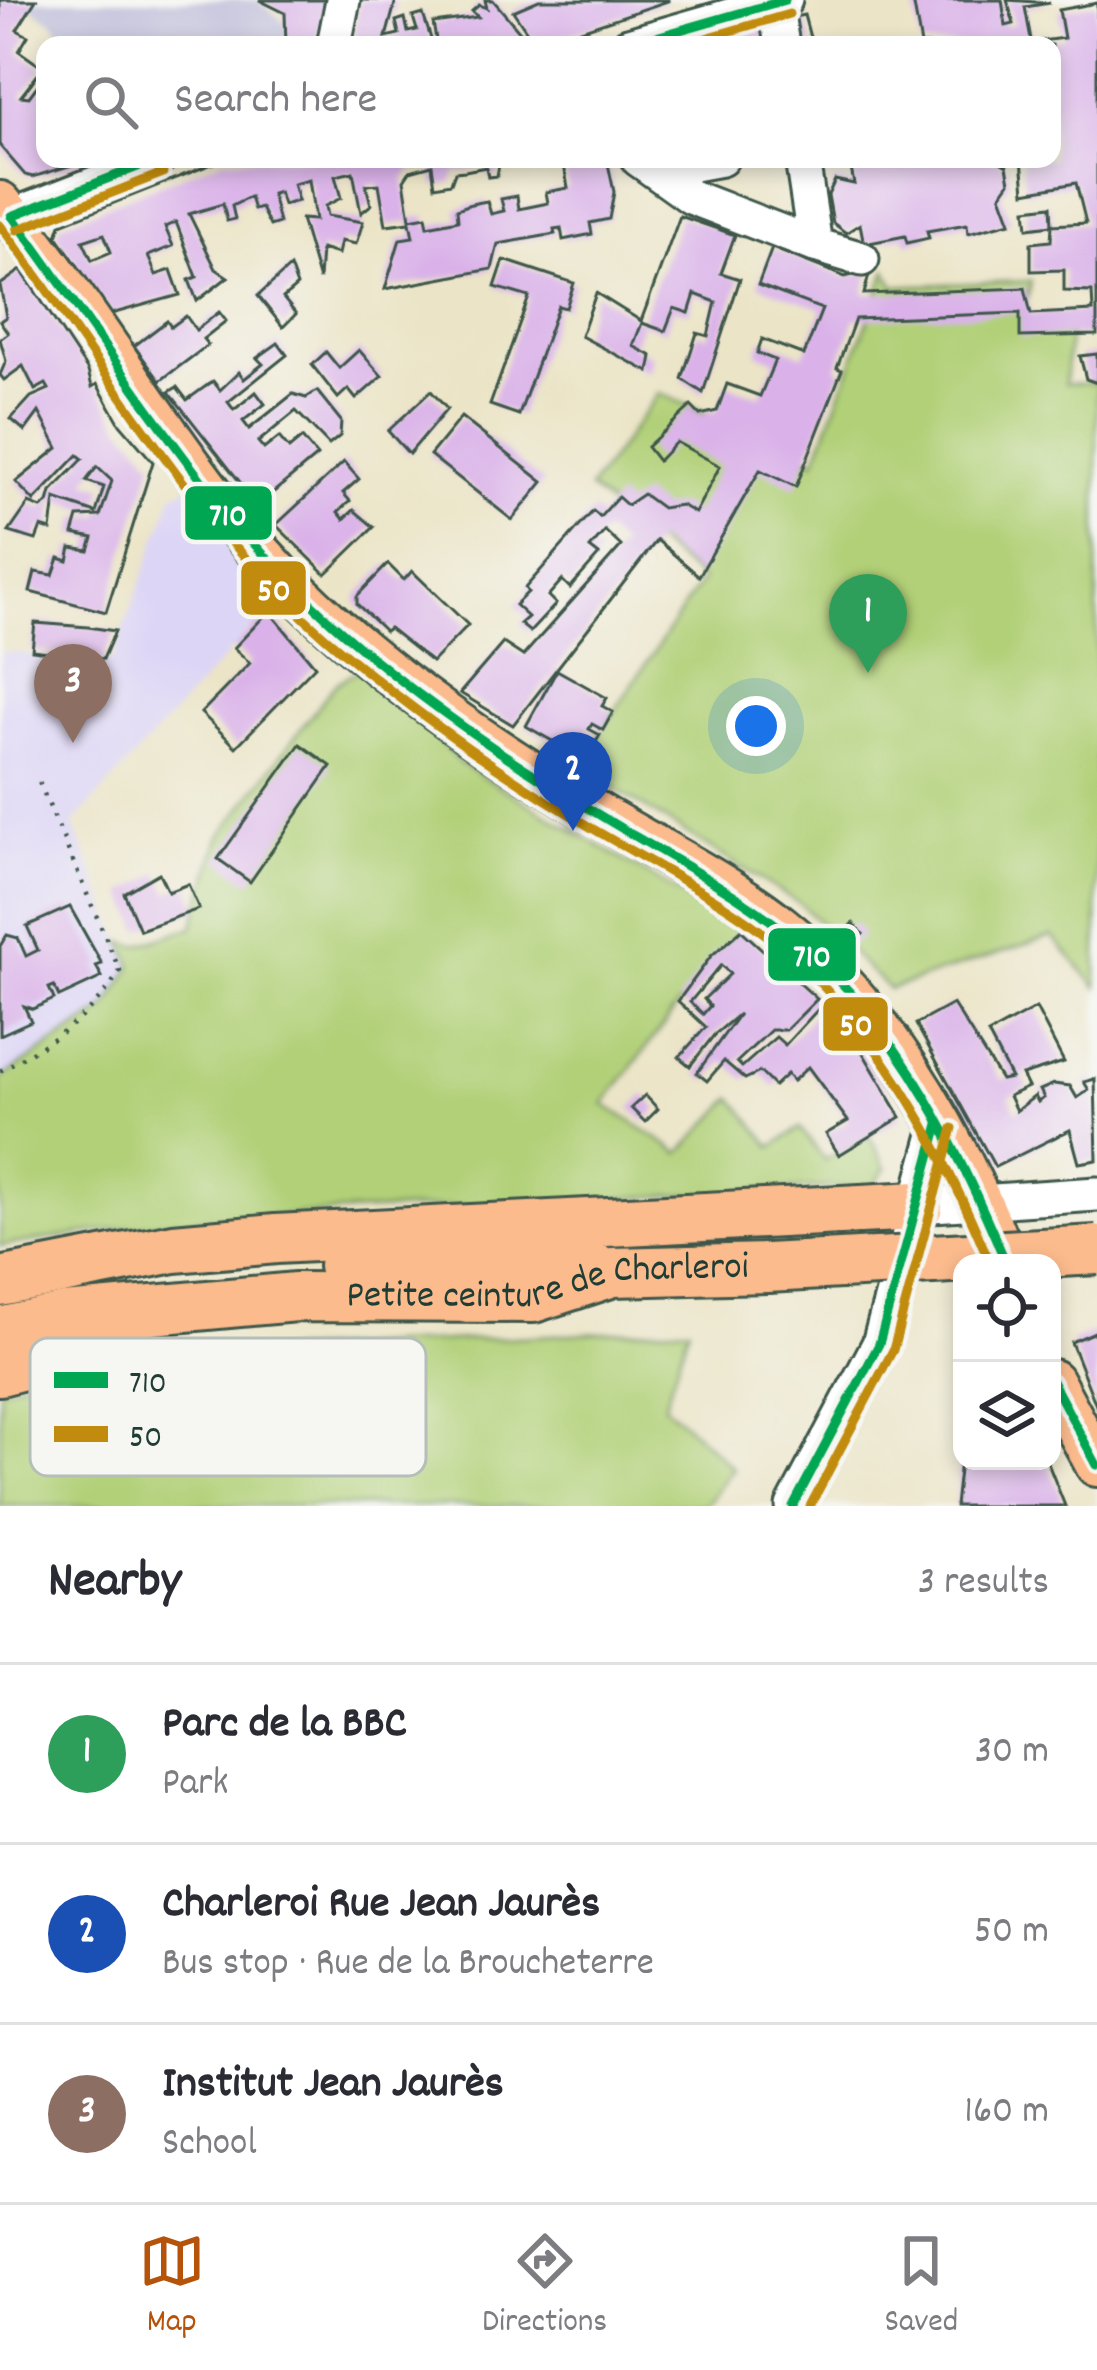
<!DOCTYPE html>
<meta charset="utf-8">
<style>
body{margin:0;font-family:Dekko,sans-serif;background:#f2f2f3;color:#2b2b33}
.controls{position:absolute;right:36px;bottom:36px;display:grid;overflow:hidden;border-radius:24px;box-shadow:0 6px 18px #0003}
.controls button{width:108px;height:108px;display:grid;place-items:center;padding:0;border:0;border-bottom:3px solid #e1e1e2;background:#fff;color:#2b2b33;font:60px sans-serif}
.you{position:absolute;left:756px;top:726px;width:42px;height:42px;margin:-30px;border:9px solid #fff;border-radius:50%;background:#1a73e8;box-shadow:0 0 0 18px #1a73e833}
.badge{display:grid;place-items:center;width:78px;height:78px;border-radius:50%;background:#b45309;color:#fff;font-size:39px;font-weight:700}
.pin{position:absolute;translate:-50% -99px;filter:drop-shadow(0 3px 6px #0008)}
.pin::after{content:'';position:absolute;top:63px;width:42px;height:36px;background:inherit;clip-path:polygon(0 0,100% 0,50% 100%)}
.list{margin:0;padding:0;list-style:none}
h2{display:flex;justify-content:space-between;align-items:center;height:156px;margin:0;padding:0 48px;font-size:51px}
h2 small{font-size:39px;font-weight:400;color:#7c7c81}
.list li{display:grid;grid-template-columns:78px 1fr auto;gap:36px;align-items:center;box-sizing:border-box;height:180px;padding:0 48px;border-top:3px solid #e1e1e2}
.list b{display:block;font-size:45px;white-space:nowrap}
.list p{margin:0;font-size:39px;white-space:nowrap;color:#7c7c81}
.list em{font-size:39px;font-style:normal;color:#7c7c81}
.icon{flex:none;width:66px;height:66px;fill:none;stroke:currentColor;stroke-width:2;stroke-linecap:round;stroke-linejoin:round}
.map{position:relative;flex:none;width:1097px;height:1506px;overflow:hidden}
.search{position:absolute;background:#fff;box-shadow:0 6px 18px #0003;left:36px;right:36px;top:36px;height:132px;display:flex;align-items:center;gap:30px;box-sizing:border-box;padding:0 42px;border-radius:24px;color:#7c7c81;font-size:45px}
.sheet{height:696px;background:#fff}
nav{display:flex;justify-content:space-around;align-items:center;box-sizing:border-box;height:168px;border-top:3px solid #e1e1e2;background:#fff;font-size:33px;color:#7c7c81}
nav a{display:grid;justify-items:center;gap:6px}
nav .on{color:#b45309}
.map>svg:first-child{display:block}
</style>
<div class="map">
<svg width="1097" height="1506" viewBox="0 0 1097 1506">
<rect width="100%" height="100%" fill="#f6f6f2"/>
<filter id="ink" filterUnits="userSpaceOnUse"><feTurbulence type="fractalNoise" baseFrequency=".00833" numOctaves="2"/><feDisplacementMap in="SourceGraphic" scale="24" xChannelSelector="R" yChannelSelector="G"/><feConvolveMatrix kernelMatrix="1 2 1 2 8 2 1 2 1" color-interpolation-filters="sRGB"/></filter>
<filter id="wash" filterUnits="userSpaceOnUse"><feTurbulence type="fractalNoise" baseFrequency=".004" numOctaves="4" result="noise"/><feDisplacementMap in="SourceGraphic" scale="48" xChannelSelector="R" yChannelSelector="G"/><feGaussianBlur stdDeviation="2.7" result="paint"/><feColorMatrix in="noise" values="0 0 0 0 0 0 0 0 0 0 0 0 0 0 0 0 0 1.4 0 .05"/><feComposite in="paint" operator="in"/></filter>
<g filter="url(#wash)">
<rect width="100%" height="100%" fill="#ebe4c6"/>
<path fill="#ddd5f6" d="M 200,479 L 286,590 L 73,824 L 132,966 L 105,1010 L 0,1079 L 0,652 L 112,661 L 173,495 Z"/>
<path fill="#c2c1dc" d="M 19,0 L 257,0 L 284,22 L 289,36 L 286,45 L 70,45 L 54,23 Z"/>
<g fill="#b1d077" stroke="#688656" stroke-width="3">
<path d="M 887,270 L 894,286 L 1031,281 L 1023,322 L 1070,325 L 1065,384 L 1097,383 L 1097,987 L 1052,936 L 889,989 L 800,904 L 578,766 L 702,580 L 589,489 L 659,393 L 815,461 Z"/>
<path d="M 376,660 L 458,762 L 741,930 L 714,958 L 604,1104 L 680,1153 L 733,1098 L 772,1147 L 800,1128 L 825,1160 L 869,1136 L 886,1168 L 873,1185 L 172,1221 L 0,1246 L 0,1079 L 105,1010 L 132,966 L 123,942 L 137,946 L 193,927 L 220,837 L 334,685 Z"/>
<path d="M 689,1327 L 664,1405 L 733,1468 L 705,1506 L 0,1506 L 0,1389 L 54,1371 L 175,1357 Z"/>
</g>
<g id="blocks">
<g fill="#dab2e9" fill-rule="evenodd">
<path d="M 0,0 L 36,0 L 17,30 L 28,36 L 19,51 L 43,68 L 21,96 L 29,97 L 37,86 L 45,90 L 45,159 L 88,160 L 33,177 L 25,175 L 0,146 Z"/>
<path d="M 259,0 L 327,0 L 316,45 L 286,45 L 285,13 Z"/>
<path d="M 360,0 L 396,0 L 386,37 L 399,34 L 396,21 L 405,18 L 408,32 L 417,30 L 413,17 L 423,14 L 433,45 L 351,45 Z"/>
<path d="M 485,0 L 493,0 L 531,45 L 437,45 L 433,23 L 478,17 L 472,11 L 479,5 L 487,8 Z"/>
<path d="M 539,0 L 668,0 L 668,1 L 536,45 L 513,11 Z"/>
<path d="M 913,0 L 1002,0 L 1006,26 L 1014,24 L 1007,0 L 1050,3 L 1025,7 L 1032,45 L 921,45 Z"/>
<path d="M 1097,3 L 1097,335 L 1020,337 L 1020,313 L 855,319 L 837,368 L 842,370 L 796,487 L 760,470 L 699,576 L 657,540 L 513,725 L 460,693 L 503,643 L 523,656 L 621,546 L 605,531 L 590,548 L 599,555 L 570,588 L 562,580 L 548,596 L 556,604 L 530,632 L 520,624 L 528,617 L 515,605 L 528,592 L 525,588 L 593,511 L 600,517 L 618,497 L 627,505 L 643,494 L 662,508 L 681,505 L 695,513 L 720,466 L 676,442 L 658,461 L 647,447 L 691,406 L 700,415 L 717,411 L 727,384 L 760,396 L 775,360 L 757,353 L 762,339 L 804,355 L 822,309 L 758,285 L 772,248 L 845,277 L 870,271 L 864,294 L 1025,288 L 1031,314 L 1093,311 L 1092,292 L 1064,291 L 1064,270 L 1031,271 L 1031,243 L 1051,241 L 1052,225 L 1028,228 L 1026,209 L 1051,206 L 1052,225 L 1086,223 L 1076,183 L 1025,192 L 1022,159 L 1052,159 L 1052,45 L 1034,42 L 1064,38 L 1059,10 Z"/>
<path d="M 804,15 L 812,45 L 795,45 L 790,18 Z"/>
<path d="M 763,21 L 768,45 L 694,45 L 694,44 Z"/>
<path d="M 224,159 L 500,159 L 497,176 L 488,177 L 486,167 L 465,171 L 455,172 L 451,183 L 435,186 L 432,165 L 410,171 L 404,180 L 410,219 L 426,216 L 428,226 L 458,220 L 457,209 L 471,204 L 487,201 L 491,214 L 504,211 L 501,199 L 517,196 L 519,209 L 548,203 L 546,192 L 568,188 L 563,159 L 607,159 L 614,192 L 609,219 L 590,223 L 592,234 L 563,240 L 561,228 L 554,229 L 555,234 L 498,244 L 492,269 L 385,289 L 400,239 L 413,237 L 410,222 L 386,225 L 379,184 L 366,185 L 371,205 L 361,213 L 353,172 L 335,176 L 341,198 L 325,206 L 327,216 L 363,222 L 356,244 L 341,241 L 338,254 L 321,249 L 319,280 L 301,219 L 315,220 L 309,180 L 293,184 L 298,201 L 283,205 L 279,192 L 272,194 L 279,223 L 270,226 L 261,208 L 254,210 L 250,197 L 232,206 L 235,219 L 227,221 L 223,204 L 189,214 L 216,269 L 228,277 L 197,301 L 189,280 L 197,277 L 176,222 L 165,227 L 173,246 L 148,256 L 156,275 L 171,270 L 180,295 L 111,314 L 57,236 L 61,224 ZM 104,234 L 111,252 L 92,260 L 83,241 Z"/>
<path d="M 873,159 L 995,159 L 1007,166 L 1010,182 L 1001,195 L 1011,222 L 968,233 L 967,224 L 927,231 L 929,238 L 907,243 L 905,236 L 864,244 L 860,224 L 846,233 L 833,223 L 828,195 L 835,180 L 854,184 L 850,163 Z"/>
<path d="M 680,216 L 735,235 L 721,273 L 740,279 L 703,393 L 682,379 L 697,333 L 708,336 L 716,302 L 695,294 L 689,313 L 674,308 L 665,331 L 642,323 L 633,346 L 652,356 L 649,372 L 581,336 L 596,293 L 641,321 Z"/>
<path d="M 504,260 L 574,283 L 566,308 L 558,306 L 519,415 L 490,405 L 529,297 L 495,287 Z"/>
<path d="M 290,267 L 297,286 L 283,298 L 296,314 L 283,327 L 258,296 Z"/>
<path d="M 21,270 L 88,371 L 92,387 L 97,384 L 120,424 L 153,462 L 106,612 L 30,592 L 35,572 L 53,575 L 59,558 L 68,561 L 71,548 L 89,551 L 93,538 L 73,534 L 78,517 L 100,516 L 112,481 L 97,467 L 86,481 L 104,487 L 96,513 L 55,499 L 51,530 L 41,527 L 36,540 L 9,532 L 29,503 L 41,508 L 48,503 L 51,492 L 83,459 L 78,455 L 34,501 L 16,482 L 58,448 L 39,412 L 25,431 L 11,419 L 31,397 L 49,389 L 46,384 L 35,390 L 23,366 L 4,380 L 0,375 L 6,361 L 0,339 L 8,333 L 0,321 L 6,317 L 0,285 Z"/>
<path d="M 219,312 L 226,321 L 203,339 L 208,345 L 160,381 L 134,346 L 167,321 L 171,327 L 186,316 L 196,330 Z"/>
<path d="M 278,343 L 287,355 L 228,402 L 234,410 L 256,392 L 265,404 L 243,421 L 249,429 L 293,394 L 306,398 L 317,391 L 341,421 L 340,436 L 329,445 L 296,411 L 258,442 L 264,449 L 279,437 L 289,449 L 302,438 L 317,456 L 258,505 L 169,392 L 177,387 L 187,400 L 213,381 L 220,390 L 239,372 L 244,379 L 263,364 L 257,358 Z"/>
<path d="M 359,350 L 382,376 L 356,399 L 348,389 L 338,398 L 312,365 L 326,352 L 339,368 Z"/>
<path d="M 1097,354 L 1097,383 L 1086,379 L 1080,356 Z"/>
<path d="M 431,391 L 447,409 L 409,454 L 388,431 Z"/>
<path d="M 461,417 L 543,482 L 512,520 L 430,455 Z"/>
<path d="M 344,462 L 359,479 L 343,493 L 350,501 L 338,512 L 344,519 L 354,510 L 374,527 L 326,574 L 276,525 Z"/>
<path d="M 388,564 L 404,580 L 412,571 L 468,625 L 432,662 L 389,628 L 385,631 L 357,604 L 357,596 Z"/>
<path d="M 269,611 L 315,666 L 236,747 L 201,713 L 250,663 L 234,648 Z"/>
<path d="M 35,623 L 88,627 L 115,631 L 103,659 L 32,650 Z"/>
<path d="M 557,670 L 607,698 L 602,706 L 613,712 L 603,730 L 592,724 L 589,729 L 600,735 L 590,752 L 580,746 L 575,754 L 526,726 Z"/>
<path d="M 300,744 L 331,766 L 250,882 L 218,859 Z"/>
<path d="M 159,873 L 168,892 L 188,884 L 199,909 L 140,930 L 124,893 Z"/>
<path d="M 70,907 L 102,964 L 96,966 L 102,977 L 59,997 L 54,986 L 49,988 L 54,999 L 33,1009 L 24,1006 L 31,1021 L 0,1035 L 0,946 L 7,935 L 18,938 L 26,956 L 38,950 L 27,926 Z"/>
<path d="M 853,923 L 863,934 L 849,947 L 839,936 Z"/>
<path d="M 741,930 L 817,999 L 786,1030 L 771,1030 L 737,1062 L 742,1067 L 776,1037 L 785,1045 L 822,1005 L 853,1036 L 901,1117 L 839,1155 L 826,1134 L 848,1121 L 808,1067 L 793,1081 L 787,1074 L 774,1086 L 760,1072 L 745,1079 L 724,1061 L 707,1081 L 697,1073 L 739,1014 L 714,1035 L 690,1066 L 679,1057 L 706,1027 L 678,1001 L 711,956 ZM 721,965 L 730,974 L 704,999 L 710,1006 L 703,1014 L 690,1002 Z"/>
<path d="M 953,1004 L 1001,1080 L 1011,1078 L 988,1034 L 1036,1008 L 1064,1062 L 1022,1075 L 1028,1087 L 1009,1096 L 1016,1111 L 1035,1096 L 1038,1102 L 1044,1098 L 1040,1090 L 1054,1084 L 1070,1086 L 1077,1098 L 1089,1090 L 1084,1082 L 1095,1079 L 1097,1160 L 1079,1163 L 1070,1130 L 995,1167 L 916,1024 Z"/>
<path d="M 645,1095 L 658,1109 L 645,1122 L 631,1108 Z"/>
<path d="M 1097,1331 L 1097,1408 L 1071,1342 Z"/>
<path d="M 960,1461 L 1047,1461 L 1065,1506 L 955,1506 Z"/>
</g>
</g>
</g>
<g filter="url(#ink)">
<use href="#blocks" fill-opacity="0" stroke="#3e564a" stroke-width="3"/>
<g fill="none" stroke-linecap="round" stroke-linejoin="round">
<defs>
<g id="minor">
<path d="M 775,2 L 782,45"/>
<path d="M 334,45 L 343,0"/>
<path d="M 628,45 L 785,0"/>
<path d="M 638,159 L 691,197 L 815,245 L 802,159"/>
<path d="M 656,171 L 721,159"/>
<path d="M 12,216 L 158,159"/>
<path d="M 815,245 L 862,259"/>
<path d="M 918,1206 L 1097,1194"/>
<path d="M 793,1506 L 879,1344 L 939,1124"/>
</g>
<g id="major">
<path d="M 0,203 C 106,328 180,476 297,592 C 386,679 490,749 596,813 C 657,850 724,882 781,927 C 887,1011 957,1140 1006,1263"/>
<path d="M 1052,1381 L 1097,1465"/>
</g>
<g id="highway">
<path d="M 343,1266 L 517,1260 L 597,1269"/>
<path d="M 0,1282 L 174,1248 L 276,1239 L 918,1206"/>
<path id="s1" d="M 0,1332 L 65,1318 L 296,1297 L 533,1298 L 613,1272 L 767,1268"/>
<path d="M 0,1371 L 95,1346"/>
</g>
</defs>
<use href="#minor" stroke="#3e564a" stroke-width="39"/>
<use href="#major" stroke="#3e564a" stroke-width="48"/>
<use href="#highway" stroke="#3e564a" stroke-width="54"/>
<path stroke="#3e564a" stroke-width="4.5" stroke-dasharray="3 9" stroke-linecap="butt" d="M 0,1071 C 48,1042 90,1020 120,971 L 36,775"/>
<use href="#minor" stroke="#fff" stroke-width="33"/>
<use href="#major" stroke="#fbbb8d" stroke-width="42"/>
<use href="#highway" stroke="#fbbb8d" stroke-width="48"/>
<defs>
<path id="highway-bridge" d="M 767,1268 L 1097,1250"/>
</defs>
<use href="#highway-bridge" stroke="#3e564a" stroke-width="54" stroke-linecap="butt"/>
<use href="#highway-bridge" stroke="#fbbb8d" stroke-width="48"/>
<defs>
<g id="bus-1">
<path d="M 628,45 L 785,0"/>
<path d="M 12,216 C 115,354 202,506 331,622 C 412,695 503,757 596,813 C 671,859 750,897 815,957 C 905,1039 960,1153 1006,1263"/>
<path d="M 12,216 L 158,159"/>
<path d="M 1052,1381 L 1097,1465"/>
<path d="M 793,1506 L 879,1344 L 939,1124"/>
</g>
<g id="bus-2">
<path d="M 682,45 L 789,14"/>
<path d="M 0,225 C 105,365 192,521 325,637 C 408,708 497,771 590,827 C 666,872 746,910 809,972 C 892,1053 946,1157 990,1263"/>
<path d="M 17,230 L 163,173"/>
<path d="M 810,1506 L 893,1350 L 953,1128"/>
</g>
</defs>
<use href="#bus-1" stroke="#f6f6f2" stroke-width="18"/>
<use href="#bus-2" stroke="#f6f6f2" stroke-width="18"/>
<use href="#bus-1" stroke="#00a651" stroke-width="9"/>
<use href="#bus-2" stroke="#c18c0d" stroke-width="9"/>
</g>
</g>
<g text-anchor="middle" dominant-baseline="central" stroke-width="10" stroke-linejoin="round" paint-order="stroke">
<g font-size="39" fill="#1f3d34" stroke="#f6f6f2">
<text stroke="none"><textPath href="#s1" startOffset="552">Petite ceinture de Charleroi</textPath></text>
</g>
</g>
<rect x="30" y="1338" width="396" height="138" rx="18" fill="#f6f6f2" stroke="#b6beb9" stroke-width="3"/>
<rect x="54" y="1372" width="54" height="16" fill="#00a651"/>
<rect x="54" y="1426" width="54" height="16" fill="#c18c0d"/>
<g font-size="33" fill="#1f3d34">
<text x="129" y="1392">710</text>
<text x="129" y="1446">50</text>
</g>
<g stroke="#f6f6f2" stroke-width="4.5">
<rect x="183" y="484" width="91" height="58" rx="12" fill="#00a651"/>
<rect x="239" y="559" width="69" height="58" rx="12" fill="#c18c0d"/>
<rect x="766" y="926" width="92" height="57" rx="12" fill="#00a651"/>
<rect x="821" y="995" width="69" height="58" rx="12" fill="#c18c0d"/>
</g>
<g font-size="33" text-anchor="middle" font-weight="bold" fill="#fff">
<text x="228" y="525">710</text>
<text x="274" y="600">50</text>
<text x="812" y="966">710</text>
<text x="856" y="1035">50</text>
</g>
</svg>
<div class="controls">
<button><svg class="icon" aria-label="locate" viewBox="0 0 24 24"><circle cx="12" cy="12" r="6"/><path d="M12 2v4M12 18v4M2 12h4M18 12h4"/></svg></button>
<button><svg class="icon" aria-label="layers" viewBox="0 0 24 24"><path d="M12 4l9 5-9 5-9-5zM3 14l9 5 9-5"/></svg></button>
</div>
<div class="you"></div>
<div class="pin badge" style="left:868px;top:673px;background:#2e9e5b">1</div>
<div class="pin badge" style="left:573px;top:831px;background:#1a4fb4">2</div>
<div class="pin badge" style="left:73px;top:743px;background:#8d6e63">3</div>
<div class="search"><svg class="icon" aria-label="search" viewBox="0 0 24 24"><circle cx="10" cy="10" r="6"/><path d="M15 15l6 6"/></svg>Search here</div>
</div>
<section class="sheet">
<h2>Nearby<small>3 results</small></h2>
<ul class="list">
<li><span class="badge" style="background:#2e9e5b">1</span><div><b>Parc de la BBC</b><p>Park</p></div><em>30 m</em></li>
<li><span class="badge" style="background:#1a4fb4">2</span><div><b>Charleroi Rue Jean Jaurès</b><p>Bus stop · Rue de la Broucheterre</p></div><em>50 m</em></li>
<li><span class="badge" style="background:#8d6e63">3</span><div><b>Institut Jean Jaurès</b><p>School</p></div><em>160 m</em></li>
</ul>
</section>
<nav>
<a class="on"><svg class="icon" aria-label="map" viewBox="0 0 24 24"><path d="M3 6l6-2 6 2 6-2v14l-6 2-6-2-6 2zM9 4v14M15 6v14"/></svg>Map</a>
<a><svg class="icon" aria-label="directions" viewBox="0 0 24 24"><path d="M12 3l9 9-9 9-9-9zM9 14v-3h6M13 9l2 2-2 2"/></svg>Directions</a>
<a><svg class="icon" aria-label="saved" viewBox="0 0 24 24"><path d="M7 4h10v16l-5-4-5 4z"/></svg>Saved</a>
</nav>
